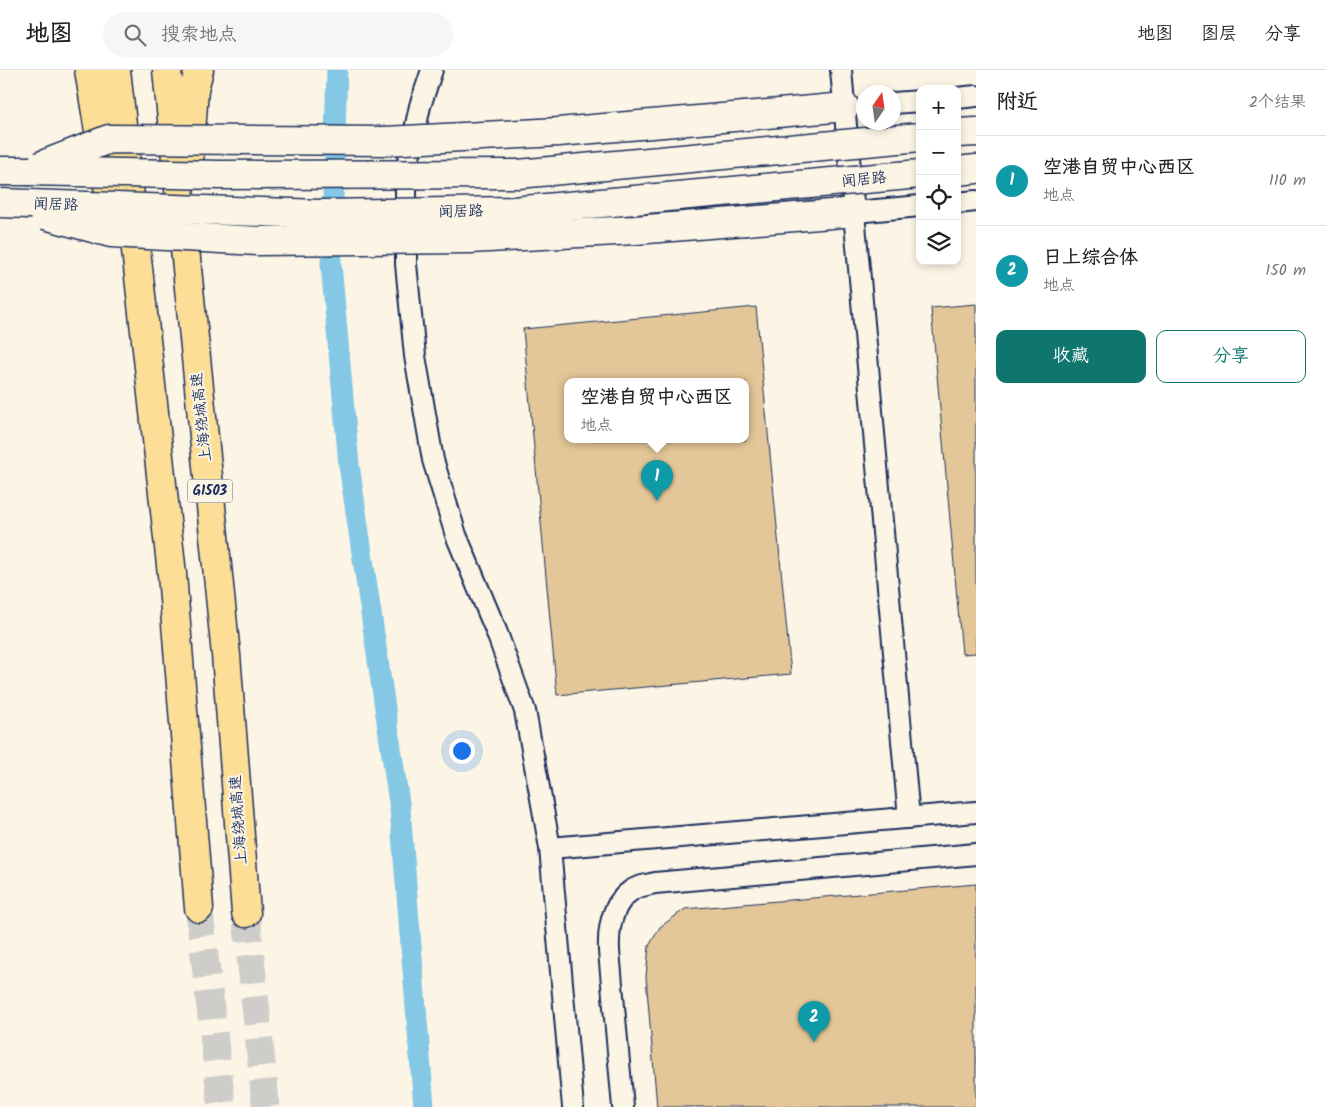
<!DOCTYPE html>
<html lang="zh">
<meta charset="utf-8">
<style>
body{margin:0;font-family:Kalam,"LXGW WenKai TC",sans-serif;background:#f6f6f6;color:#202124}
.controls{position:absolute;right:15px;top:15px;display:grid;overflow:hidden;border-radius:10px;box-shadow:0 2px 8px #0003}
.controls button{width:45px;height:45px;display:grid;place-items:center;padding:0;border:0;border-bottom:1px solid #e0e0e0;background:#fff;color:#202124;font:25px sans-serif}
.compass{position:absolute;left:856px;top:15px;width:45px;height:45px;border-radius:50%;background:#fff;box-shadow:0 2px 8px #0003;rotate:13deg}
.you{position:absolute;left:461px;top:680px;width:18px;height:18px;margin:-12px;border:4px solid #fff;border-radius:50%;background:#1a73e8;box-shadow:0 0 0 8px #1a73e833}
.badge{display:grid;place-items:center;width:32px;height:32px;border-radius:50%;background:#0f766e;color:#fff;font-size:16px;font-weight:700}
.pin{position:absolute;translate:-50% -41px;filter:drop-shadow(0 1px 2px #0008)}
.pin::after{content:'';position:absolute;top:26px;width:18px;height:15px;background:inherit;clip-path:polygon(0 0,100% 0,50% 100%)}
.popup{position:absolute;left:564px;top:308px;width:185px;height:65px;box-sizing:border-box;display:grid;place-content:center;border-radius:10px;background:#fff;filter:drop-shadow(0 1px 4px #0005);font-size:16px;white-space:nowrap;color:#757577}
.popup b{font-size:19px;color:#202124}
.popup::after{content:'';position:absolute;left:50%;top:100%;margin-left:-10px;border:10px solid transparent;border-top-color:#fff}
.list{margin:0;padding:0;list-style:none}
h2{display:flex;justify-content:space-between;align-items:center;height:65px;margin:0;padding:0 20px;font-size:21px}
h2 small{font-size:16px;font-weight:400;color:#757577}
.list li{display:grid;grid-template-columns:32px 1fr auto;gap:15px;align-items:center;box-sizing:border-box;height:90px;padding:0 20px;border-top:1px solid #e0e0e0}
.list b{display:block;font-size:19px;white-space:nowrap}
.list p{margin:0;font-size:16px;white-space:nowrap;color:#757577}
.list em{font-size:16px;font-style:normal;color:#757577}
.actions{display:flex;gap:10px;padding:15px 20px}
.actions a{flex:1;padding:11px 0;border:1px solid #0f766e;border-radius:10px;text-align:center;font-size:18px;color:#0f766e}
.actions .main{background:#0f766e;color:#fff}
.icon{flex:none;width:28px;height:28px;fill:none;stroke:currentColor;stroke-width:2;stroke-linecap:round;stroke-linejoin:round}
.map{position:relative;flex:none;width:976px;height:1037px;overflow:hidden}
header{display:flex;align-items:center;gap:30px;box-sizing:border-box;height:70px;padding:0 25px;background:#fff;border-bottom:1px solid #e0e0e0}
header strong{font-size:24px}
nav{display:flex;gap:28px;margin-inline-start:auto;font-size:18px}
.search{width:350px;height:45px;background:#f6f6f6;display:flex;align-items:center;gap:12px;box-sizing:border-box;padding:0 18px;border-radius:28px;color:#757577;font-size:19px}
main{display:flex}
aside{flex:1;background:#fff}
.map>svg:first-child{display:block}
</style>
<header>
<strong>地图</strong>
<div class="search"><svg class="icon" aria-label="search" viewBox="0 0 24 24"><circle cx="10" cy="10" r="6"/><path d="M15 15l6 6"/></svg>搜索地点</div>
<nav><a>地图</a><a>图层</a><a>分享</a></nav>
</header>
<main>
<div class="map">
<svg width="976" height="1037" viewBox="0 0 976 1037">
<rect width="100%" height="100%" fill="#fcf5e5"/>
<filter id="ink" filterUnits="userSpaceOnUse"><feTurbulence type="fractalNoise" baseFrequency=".02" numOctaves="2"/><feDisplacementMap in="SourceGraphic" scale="10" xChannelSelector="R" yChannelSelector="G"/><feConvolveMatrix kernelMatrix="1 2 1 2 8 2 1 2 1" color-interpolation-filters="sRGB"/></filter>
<g filter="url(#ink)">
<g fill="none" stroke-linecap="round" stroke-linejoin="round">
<path stroke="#84c8e5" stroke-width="21" d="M 337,0 L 331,194 L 349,395 L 400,739 L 424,1037"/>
</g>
<g fill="#e4c798" stroke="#1b2f5e" fill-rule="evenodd">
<path d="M 976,234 L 976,583 L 962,584 L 931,238 Z"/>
<path d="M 756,237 L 791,604 L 557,625 L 523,259 ZM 568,312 L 746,312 L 746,370 L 568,370 Z"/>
<path d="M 976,814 L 976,1037 L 657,1037 L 646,907 L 649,876 L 660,857 L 685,839 Z"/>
</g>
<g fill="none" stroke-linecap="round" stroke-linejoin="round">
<g stroke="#cfcdca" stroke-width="28" stroke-dasharray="28 14" stroke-linecap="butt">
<path d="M 199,838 L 222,1037"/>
<path d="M 246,843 L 266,1037"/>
</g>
<defs>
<g id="street">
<path d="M 432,0 L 420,36 L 406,102 L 406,194 L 415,286 L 433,390 L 456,465 L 497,563 L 525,641 L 550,778 L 573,1037"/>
<path d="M 841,0 L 909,748"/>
<path d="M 957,28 L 976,26"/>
<path d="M 894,33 L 920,31"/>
<path d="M 957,133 L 976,131"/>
<path d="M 855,142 L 920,136"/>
<path d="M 550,778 L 976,742"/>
<path d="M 623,1037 L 609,881 C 608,859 611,834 632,820 C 638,816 648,815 655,813 L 976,784"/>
</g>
<g id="secondary">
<path d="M 745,46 L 845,37"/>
<path d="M 957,63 L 976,62"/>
<path d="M 0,101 L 27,101"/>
<path d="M 957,101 L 976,99"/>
<path d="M 746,151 L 855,142"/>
</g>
<g id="highway">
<path d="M 89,0 L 115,159"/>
<path d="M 116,0 L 172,504 L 199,838"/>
<path d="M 167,0 L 226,585 L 246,843"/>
<path d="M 189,93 L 194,19 L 199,0"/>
</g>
</defs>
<use href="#street" stroke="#1b2f5e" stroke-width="24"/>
<use href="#secondary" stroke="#1b2f5e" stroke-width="31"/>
<use href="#highway" stroke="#1b2f5e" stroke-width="31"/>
<use href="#street" stroke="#fcf5e5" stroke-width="20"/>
<use href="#secondary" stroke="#fcf5e5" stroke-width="28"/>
<use href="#highway" stroke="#fdde96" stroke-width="28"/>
<defs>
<g id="secondary-bridge">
<path d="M 40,96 L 109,69 L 385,71 L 558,62 L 745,46"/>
<path d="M 27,101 L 220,105 L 518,104 L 920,67"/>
<path d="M 0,133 L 321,144 L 513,141 L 920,104"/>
<path d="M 45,145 L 111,163 L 258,171 L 470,169 L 635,160 L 746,151"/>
</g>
</defs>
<use href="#secondary-bridge" stroke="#1b2f5e" stroke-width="31" stroke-linecap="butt"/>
<use href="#secondary-bridge" stroke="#fcf5e5" stroke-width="28"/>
</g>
</g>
<g text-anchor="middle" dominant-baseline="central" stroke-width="4" stroke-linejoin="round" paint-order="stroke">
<rect fill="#fcf5e5" stroke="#5e6a86" stroke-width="1" x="187.5" y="409.5" width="45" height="23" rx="4"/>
<g font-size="14" font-weight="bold" fill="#1b2f5e">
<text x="210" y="421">G1503</text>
</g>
<g font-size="15" fill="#1b2f5e" stroke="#fcf5e5">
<text transform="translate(864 110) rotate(-6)">闻居路</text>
<text transform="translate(56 135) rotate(2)">闻居路</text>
<text transform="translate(461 142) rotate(-1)">闻居路</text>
<text transform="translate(202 347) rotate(-96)">上海绕城高速</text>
<text transform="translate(239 750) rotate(-94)">上海绕城高速</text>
</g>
</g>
</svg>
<div class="controls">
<button>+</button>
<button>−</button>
<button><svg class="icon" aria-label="locate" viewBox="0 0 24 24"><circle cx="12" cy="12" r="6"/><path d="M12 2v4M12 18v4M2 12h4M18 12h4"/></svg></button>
<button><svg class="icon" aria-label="layers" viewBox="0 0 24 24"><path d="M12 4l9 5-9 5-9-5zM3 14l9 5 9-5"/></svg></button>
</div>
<svg class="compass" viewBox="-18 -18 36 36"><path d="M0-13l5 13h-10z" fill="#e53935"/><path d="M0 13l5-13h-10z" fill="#757577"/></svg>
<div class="you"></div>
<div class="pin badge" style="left:657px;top:431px;background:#0f9aa8">1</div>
<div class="popup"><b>空港自贸中心西区</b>地点</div>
<div class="pin badge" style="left:814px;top:972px;background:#0f9aa8">2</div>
</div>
<aside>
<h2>附近<small>2个结果</small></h2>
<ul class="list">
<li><span class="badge" style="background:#0f9aa8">1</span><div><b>空港自贸中心西区</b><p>地点</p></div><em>110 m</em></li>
<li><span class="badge" style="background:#0f9aa8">2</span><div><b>日上综合体</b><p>地点</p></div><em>150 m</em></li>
</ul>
<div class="actions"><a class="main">收藏</a><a>分享</a></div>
</aside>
</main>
